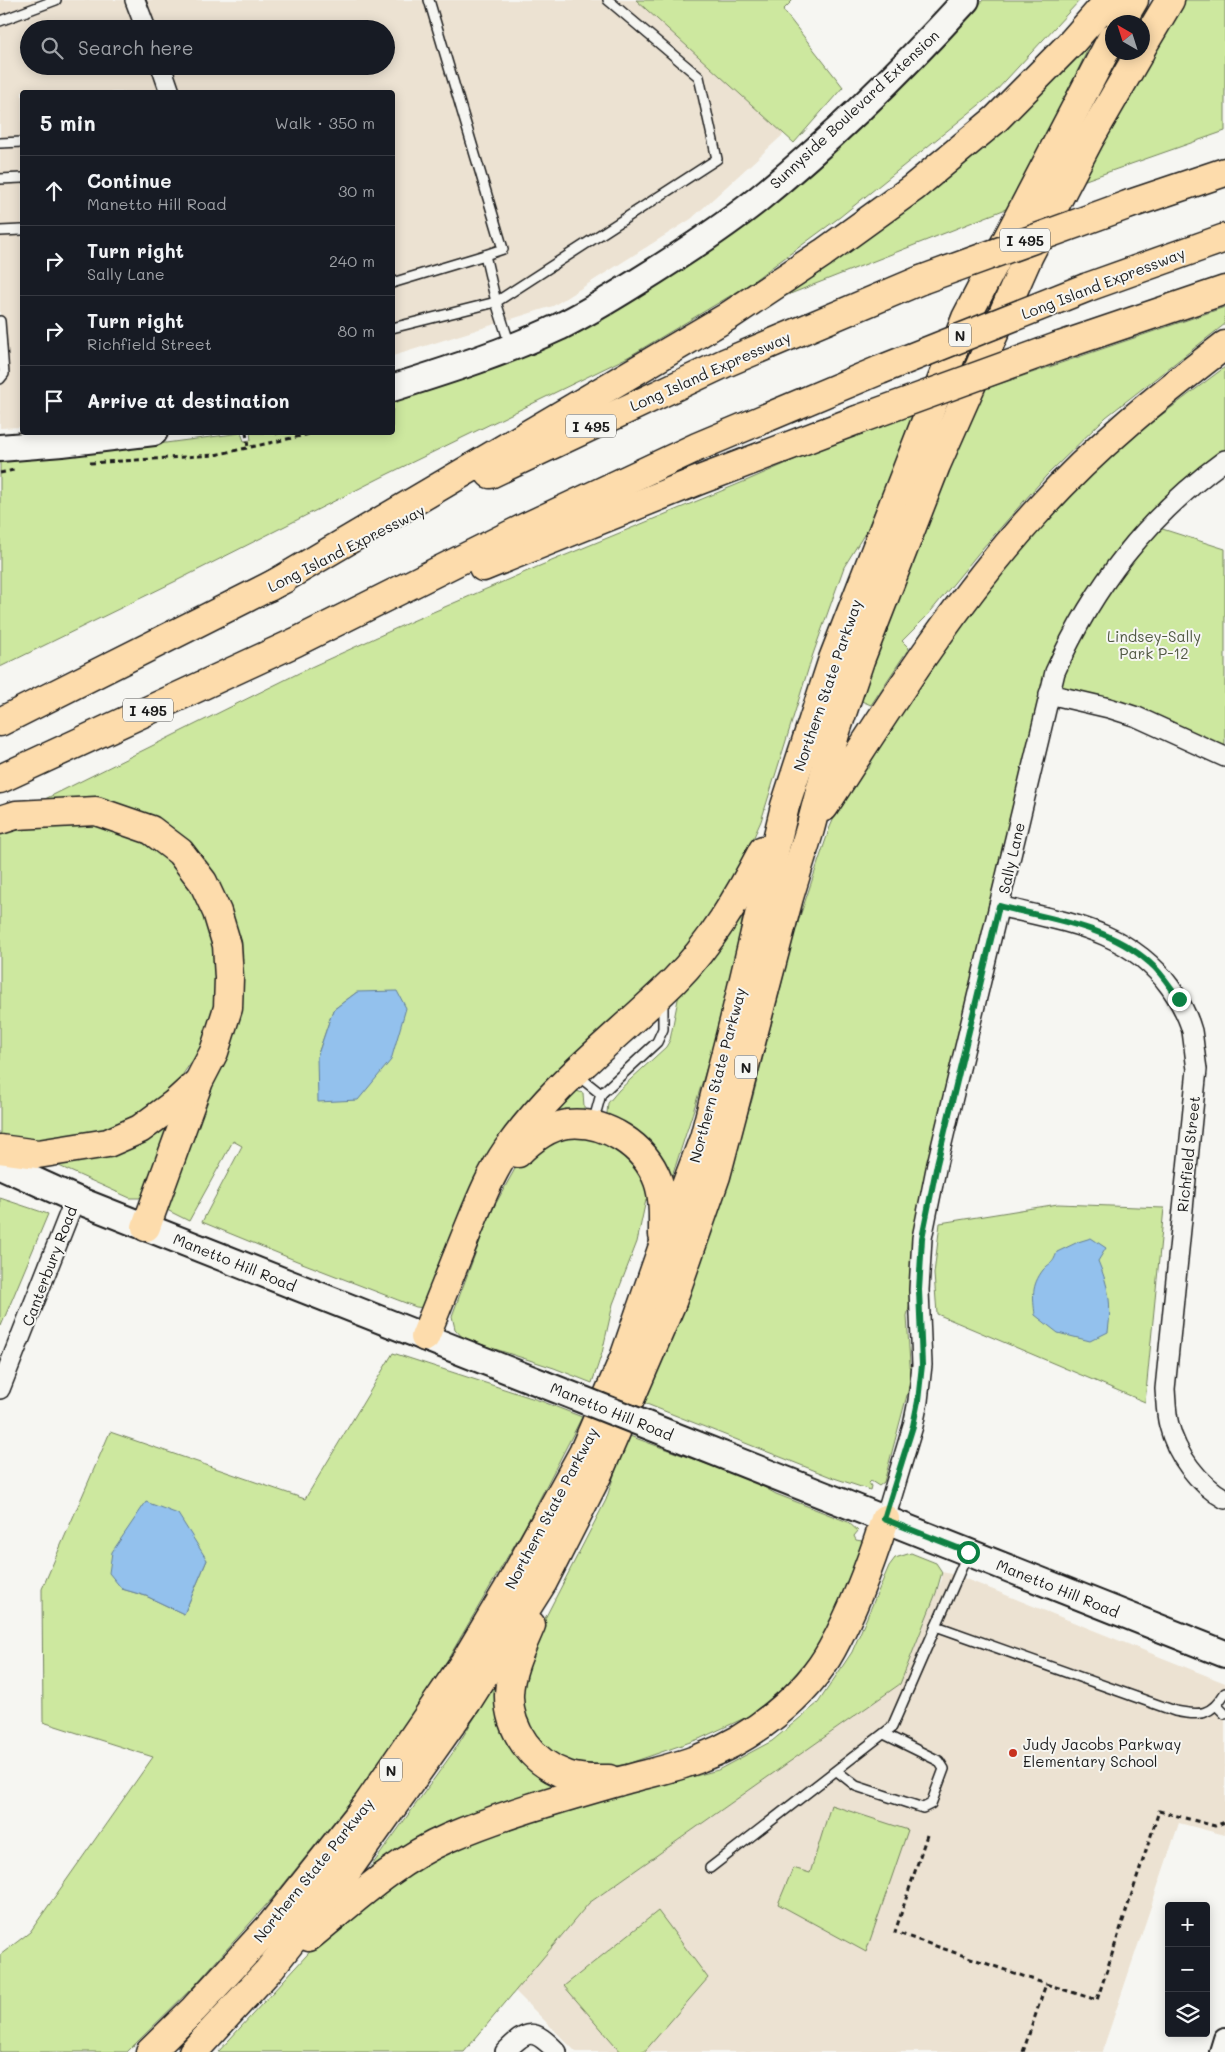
<!DOCTYPE html>
<meta charset="utf-8">
<style>
body{margin:0;font-family:Mali,sans-serif;background:#20242c;color:#f1f3f6}
.controls{position:absolute;right:15px;bottom:15px;display:grid;overflow:hidden;border-radius:5px;box-shadow:0 2px 12px #0003}
.controls button{width:45px;height:45px;display:grid;place-items:center;padding:0;border:0;border-bottom:1px solid #363941;background:#171b24;color:#f1f3f6;font:25px sans-serif}
.compass{position:absolute;left:1105px;top:15px;width:45px;height:45px;border-radius:50%;background:#171b24;box-shadow:0 2px 12px #0003;rotate:321deg}
.stop{position:absolute;width:15px;height:15px;margin:-11px;border:4px solid #0b8043;border-radius:50%;background:#fff}
.stop.end{background:#0b8043;border-color:#fff;box-shadow:0 1px 5px #0008}
.list{margin:0;padding:0;list-style:none}
h2{display:flex;justify-content:space-between;align-items:center;height:65px;margin:0;padding:0 20px;font-size:21px}
h2 small{font-size:16px;font-weight:400;color:#9ea1a6}
.list li{display:grid;grid-template-columns:32px 1fr auto;gap:15px;align-items:center;box-sizing:border-box;height:70px;padding:0 20px;border-top:1px solid #363941}
.list b{display:block;font-size:19px;white-space:nowrap}
.list p{margin:0;font-size:16px;white-space:nowrap;color:#9ea1a6}
.list em{font-size:16px;font-style:normal;color:#9ea1a6}
.icon{flex:none;width:28px;height:28px;fill:none;stroke:currentColor;stroke-width:2;stroke-linecap:round;stroke-linejoin:round}
.map{position:relative;flex:none;width:1225px;height:2052px;overflow:hidden}
.search{position:absolute;background:#171b24;box-shadow:0 2px 12px #0003;left:20px;top:20px;width:375px;height:55px;display:flex;align-items:center;gap:12px;box-sizing:border-box;padding:0 18px;border-radius:28px;color:#9ea1a6;font-size:19px}
.panel{position:absolute;background:#171b24;box-shadow:0 2px 12px #0003;left:20px;top:90px;width:375px;height:345px;border-radius:5px}
.map>svg:first-child{display:block}
</style>
<div class="map">
<svg width="1225" height="2052" viewBox="0 0 1225 2052">
<rect width="100%" height="100%" fill="#f6f6f2"/>
<filter id="ink" filterUnits="userSpaceOnUse"><feTurbulence type="fractalNoise" baseFrequency=".02" numOctaves="2"/><feDisplacementMap in="SourceGraphic" scale="10" xChannelSelector="R" yChannelSelector="G"/><feConvolveMatrix kernelMatrix="1 2 1 2 8 2 1 2 1" color-interpolation-filters="sRGB"/></filter>
<g filter="url(#ink)">
<g fill="#ece2d2" fill-rule="evenodd">
<path d="M 0,0 L 670,0 L 798,121 L 691,219 L 553,306 L 393,356 L 392,92 L 22,92 L 22,427 L 0,428 ZM 29,29 L 386,29 L 386,66 L 29,66 Z"/>
<path d="M 942,1572 L 956,1575 L 1225,1683 L 1225,1835 L 1179,1823 L 1102,2052 L 576,2052 L 515,1991 L 589,1903 L 900,1684 L 942,1579 Z"/>
</g>
<g fill="#cde89f" stroke="#74825e" fill-rule="evenodd">
<path d="M 636,0 L 793,0 L 783,10 L 843,87 L 794,143 Z"/>
<path d="M 983,0 L 1080,0 L 994,93 L 840,217 L 745,287 L 628,357 L 388,474 L 178,580 L 0,667 L 0,460 L 75,455 L 241,433 L 244,441 L 251,440 L 250,433 L 275,433 L 276,435 L 284,432 L 392,432 L 393,399 L 572,331 L 651,290 L 758,214 L 830,152 L 938,51 Z"/>
<path d="M 1185,0 L 1225,0 L 1225,131 L 1077,183 L 1134,81 Z"/>
<path d="M 1082,40 L 1090,45 L 1011,207 L 752,309 Z"/>
<path d="M 1225,307 L 1225,324 L 1106,417 L 1046,476 L 981,550 L 927,616 L 902,641 L 909,648 L 871,705 L 859,700 L 976,392 Z"/>
<path d="M 1225,367 L 1225,464 L 1153,526 L 1225,549 L 1225,756 L 1053,693 L 907,1316 L 911,1380 L 884,1482 L 879,1486 L 871,1481 L 869,1483 L 871,1486 L 870,1490 L 831,1477 L 644,1403 L 703,1251 L 752,1100 L 795,931 L 830,827 L 858,764 L 869,768 L 891,708 L 1042,520 L 1131,438 Z"/>
<path d="M 915,413 L 867,530 L 844,567 L 812,657 L 761,821 L 735,880 L 699,938 L 565,1067 L 426,1308 L 416,1307 L 297,1261 L 202,1222 L 242,1146 L 233,1141 L 189,1221 L 167,1210 L 237,1014 L 214,879 L 98,799 L 43,800 L 311,667 L 410,622 L 537,567 L 748,480 L 849,436 ZM 357,992 L 317,1057 L 333,1010 Z"/>
<path d="M 69,823 L 120,828 L 174,864 L 210,917 L 219,979 L 208,1038 L 167,1097 L 113,1132 L 49,1147 L 0,1136 L 0,833 Z"/>
<path d="M 746,892 C 734,992 700,1090 669,1186 L 606,1123 L 608,1103 L 619,1090 L 666,1047 L 670,1040 L 681,984 Z"/>
<path d="M 566,1088 L 583,1093 L 585,1119 L 540,1116 Z"/>
<path d="M 166,1124 L 173,1129 L 147,1194 L 139,1198 L 130,1198 L 39,1157 Z"/>
<path d="M 580,1129 L 635,1157 L 652,1198 L 646,1200 L 637,1242 L 613,1304 L 602,1353 L 592,1383 L 554,1368 L 464,1339 L 455,1329 L 452,1316 L 490,1214 L 516,1167 L 544,1139 Z"/>
<path d="M 0,1198 L 48,1214 L 1,1326 L 0,1325 Z"/>
<path d="M 1058,1204 L 1164,1208 L 1145,1402 L 937,1314 L 934,1274 L 940,1223 Z"/>
<path d="M 393,1353 L 541,1401 L 582,1417 L 526,1525 L 448,1659 L 373,1773 L 275,1895 L 195,1985 L 127,2052 L 0,2052 L 0,1955 L 30,1932 L 153,1757 L 43,1722 L 42,1589 L 110,1432 L 305,1499 ZM 207,1560 L 184,1614 L 146,1596 L 122,1589 Z"/>
<path d="M 627,1435 L 753,1481 L 776,1494 L 848,1522 L 858,1531 L 854,1536 L 856,1540 L 862,1541 L 860,1551 L 844,1599 L 819,1647 L 783,1688 L 749,1716 L 699,1739 L 627,1764 L 590,1771 L 561,1763 L 537,1745 L 521,1720 L 521,1665 L 606,1500 Z"/>
<path d="M 911,1553 L 936,1563 L 942,1572 L 936,1593 L 900,1684 L 589,1903 L 464,2052 L 218,2052 L 328,1932 L 443,1849 L 583,1802 L 650,1788 L 718,1770 L 772,1741 L 818,1703 L 852,1652 L 889,1566 L 895,1558 Z"/>
<path d="M 502,1673 L 495,1701 L 502,1733 L 522,1762 L 566,1787 L 368,1871 L 454,1751 Z"/>
<path d="M 831,1805 L 908,1830 L 866,1952 L 778,1904 L 793,1868 L 810,1873 Z"/>
<path d="M 658,1911 L 708,1978 L 644,2052 L 621,2052 L 564,1986 Z"/>
</g>
<g fill="#93c1ed" stroke="#637f99">
<path d="M 397,991 L 406,1008 L 391,1060 L 358,1100 L 318,1102 L 317,1057 L 333,1010 L 357,992 Z"/>
<path d="M 1091,1238 L 1106,1248 L 1098,1261 C 1109,1287 1112,1304 1108,1332 L 1090,1341 L 1058,1333 L 1035,1315 C 1033,1297 1031,1286 1043,1270 C 1051,1261 1052,1266 1057,1252 L 1078,1242 Z"/>
<path d="M 146,1502 L 178,1514 L 207,1560 L 184,1614 L 146,1596 L 122,1589 L 109,1573 L 112,1552 Z"/>
</g>
<g fill="none" stroke-linecap="round" stroke-linejoin="round">
<defs>
<g id="service">
<path d="M 429,0 L 503,249 L 485,255"/>
<path d="M 0,21 L 56,0"/>
<path d="M 0,143 L 22,142"/>
<path d="M 0,179 L 22,178"/>
<path d="M 0,231 L 22,230"/>
<path d="M 392,283 L 485,255 L 496,302 L 510,345"/>
<path d="M 0,321 L 4,374 L 0,379"/>
<path d="M 392,328 L 496,302 L 717,159 L 699,77 L 608,0"/>
<path d="M 577,1075 L 601,1094 L 657,1042 L 663,1029 L 663,998"/>
<path d="M 593,1123 L 601,1094"/>
<path d="M 936,1626 L 1175,1711 C 1200,1716 1211,1716 1225,1693"/>
<path d="M 1217,1706 L 1225,1714"/>
<path d="M 837,1771 L 856,1786 L 923,1808 L 931,1804 L 944,1769 L 939,1761 L 884,1734"/>
<path d="M 710,1868 L 892,1727 L 967,1555"/>
</g>
<g id="minor">
<path d="M 135,0 L 146,29"/>
<path d="M 161,66 L 170,92"/>
<path d="M 1049,694 L 1109,708 L 1137,717 L 1225,757"/>
<path d="M 999,906 C 1064,922 1128,929 1170,987 C 1179,1000 1188,1016 1192,1031 C 1194,1044 1195,1057 1197,1069 L 1165,1389 C 1166,1401 1166,1414 1169,1425 C 1176,1454 1198,1484 1225,1499"/>
<path d="M 0,1389 L 75,1199"/>
<path d="M 885,1519 L 913,1426 L 918,1401 L 922,1365 L 919,1290 L 922,1238 L 937,1164 L 1055,672 C 1094,585 1148,516 1225,460"/>
<path d="M 505,2052 C 528,2029 533,2028 557,2052"/>
</g>
<path id="tertiary" d="M 1221,2052 L 1225,2039"/>
<g id="secondary">
<path d="M 392,388 C 449,370 506,352 559,327 C 585,314 610,299 634,284 C 676,258 718,231 756,201 C 831,140 901,71 966,0"/>
<path d="M 0,448 L 62,443 L 154,432"/>
<path d="M 0,1165 L 75,1199 L 543,1384"/>
<path d="M 672,1435 L 1225,1654"/>
</g>
<g id="motorway">
<path d="M 1121,22 L 1134,0"/>
<path d="M 1142,47 L 1170,0"/>
<path d="M 1130,204 L 1225,172"/>
<path d="M 1088,287 L 1225,238"/>
<path d="M 1060,346 L 1225,290"/>
<path d="M 490,474 L 725,363 L 921,280"/>
<path d="M 483,567 L 697,481 L 857,420"/>
<path d="M 269,587 L 727,317 L 823,253 L 913,188 L 996,119 L 1072,42 L 1109,0"/>
<path d="M 0,722 L 284,579"/>
<path d="M 0,779 L 296,642 L 524,528 L 697,447 L 880,370"/>
<path d="M 824,807 C 891,703 957,598 1041,507 C 1096,446 1160,395 1225,345"/>
<path d="M 0,820 L 16,815 L 96,811 L 151,830 L 180,852 L 203,882 L 217,912 L 227,945 L 229,978 L 228,1008 L 214,1052 L 199,1081 L 146,1227"/>
<path d="M 0,1149 L 38,1154 L 108,1143 L 140,1129 L 174,1104 L 196,1084"/>
<path d="M 518,1153 C 531,1140 547,1127 567,1124 C 605,1120 645,1145 658,1181 C 664,1198 663,1217 663,1235"/>
<path d="M 425,1337 C 439,1303 452,1269 466,1235 C 478,1206 489,1176 507,1150 C 554,1083 616,1038 674,981 C 711,944 739,896 763,850"/>
<path d="M 531,1625 C 522,1646 510,1670 509,1694 C 508,1730 532,1763 567,1775 C 580,1780 595,1779 609,1779"/>
<path d="M 309,1937 C 352,1902 397,1860 448,1838 C 504,1814 565,1797 624,1780 C 649,1773 676,1768 700,1758 C 751,1739 806,1697 832,1649 C 854,1609 871,1563 885,1519"/>
<path d="M 150,2052 L 194,2009 L 272,1924 L 367,1805 L 464,1663 L 508,1589 L 583,1453 L 624,1358 L 663,1246 L 704,1138 L 734,1021 L 785,806 L 833,659 L 966,318 L 1112,38"/>
<path d="M 193,2052 L 268,1971 L 347,1871 L 467,1702 L 543,1582 L 597,1476 L 672,1302 L 716,1176 L 789,897 L 810,829 L 835,734 L 860,660 L 936,465 L 1029,255 L 1089,140 L 1140,52"/>
</g>
</defs>
<use href="#service" stroke="#1c1c1c" stroke-width="12"/>
<use href="#minor" stroke="#1c1c1c" stroke-width="22"/>
<use href="#tertiary" stroke="#1c1c1c" stroke-width="26"/>
<use href="#secondary" stroke="#1c1c1c" stroke-width="30"/>
<use href="#motorway" stroke="#1c1c1c" stroke-width="31"/>
<g stroke="#1c1c1c" stroke-width="3" stroke-dasharray="5 4" stroke-linecap="butt">
<path d="M 246,432 L 248,448"/>
<path d="M 90,463 L 215,455 L 319,432"/>
<path d="M 0,473 L 14,470"/>
<path d="M 927,1835 L 895,1932 L 1046,1984"/>
<path d="M 1023,2052 L 1046,1984 L 1097,2000 L 1159,1811 L 1215,1826 L 1225,1822"/>
</g>
<use href="#service" stroke="#f6f6f2" stroke-width="9"/>
<use href="#minor" stroke="#f6f6f2" stroke-width="19"/>
<use href="#tertiary" stroke="#f6f6f2" stroke-width="22"/>
<use href="#secondary" stroke="#f6f6f2" stroke-width="26"/>
<use href="#motorway" stroke="#fddcac" stroke-width="28"/>
<defs>
<path id="secondary-bridge" d="M 543,1384 L 672,1435"/>
<g id="motorway-bridge">
<path d="M 921,280 L 1130,204"/>
<path d="M 880,370 L 1088,287"/>
<path d="M 857,420 L 1060,346"/>
</g>
</defs>
<use href="#secondary-bridge" stroke="#1c1c1c" stroke-width="30" stroke-linecap="butt"/>
<use href="#motorway-bridge" stroke="#1c1c1c" stroke-width="31" stroke-linecap="butt"/>
<use href="#secondary-bridge" stroke="#f6f6f2" stroke-width="26"/>
<use href="#motorway-bridge" stroke="#fddcac" stroke-width="28"/>
</g>
</g>
<g fill="none" stroke-linecap="round" stroke-linejoin="round" filter="url(#ink)">
<path stroke="#0b8043" stroke-width="6" d="M 968,1552 L 884,1519 L 913,1426 L 918,1401 L 922,1365 L 919,1290 L 922,1238 L 937,1164 L 999,906 C 1051,919 1109,926 1150,963 C 1162,973 1170,987 1179,999"/>
</g>
<circle fill="#c8321e" stroke="#f6f6f2" stroke-width="2" cx="1013" cy="1753" r="5"/>
<g text-anchor="middle" dominant-baseline="central" stroke-width="4" stroke-linejoin="round" paint-order="stroke">
<g fill="#f6f6f2" stroke="#5d5d5c" stroke-width="1">
<rect x="1000" y="228.5" width="50" height="23" rx="4"/>
<rect x="949" y="323.5" width="22" height="23" rx="4"/>
<rect x="566" y="414.5" width="50" height="23" rx="4"/>
<rect x="123" y="698.5" width="50" height="23" rx="4"/>
<rect x="735" y="1055.5" width="22" height="23" rx="4"/>
<rect x="380" y="1758.5" width="22" height="23" rx="4"/>
</g>
<g font-size="14" font-weight="bold" fill="#1c1c1c">
<text x="1025" y="240">I 495</text>
<text x="960" y="335">N</text>
<text x="591" y="426">I 495</text>
<text x="148" y="710">I 495</text>
<text x="746" y="1067">N</text>
<text x="391" y="1770">N</text>
</g>
<g font-size="15" fill="#1c1c1c" stroke="#f6f6f2">
<text transform="translate(854 109) rotate(-43)">Sunnyside Boulevard Extension</text>
<text transform="translate(1103 283) rotate(-21)">Long Island Expressway</text>
<text transform="translate(710 371) rotate(-24)">Long Island Expressway</text>
<text transform="translate(346 548) rotate(-27)">Long Island Expressway</text>
<text transform="translate(827 685) rotate(-71)">Northern State Parkway</text>
<text transform="translate(1011 858) rotate(-77)">Sally Lane</text>
<text transform="translate(717 1075) rotate(-75)">Northern State Parkway</text>
<text transform="translate(1188 1154) rotate(-84)">Richfield Street</text>
<text transform="translate(235 1262) rotate(22)">Manetto Hill Road</text>
<text transform="translate(49 1266) rotate(-69)">Canterbury Road</text>
<text transform="translate(612 1411) rotate(22)">Manetto Hill Road</text>
<text transform="translate(551 1508) rotate(-62)">Northern State Parkway</text>
<text transform="translate(1058 1588) rotate(22)">Manetto Hill Road</text>
<text transform="translate(313 1870) rotate(-51)">Northern State Parkway</text>
</g>
<g font-size="15" fill="#515943" stroke="#f6f6f2">
<text x="1154" y="636">Lindsey-Sally<tspan x="1154" dy="17">Park P-12</tspan></text>
</g>
<g font-size="15" fill="#1c1c1c" stroke="#f6f6f2" text-anchor="start">
<text x="1023" y="1744">Judy Jacobs Parkway<tspan x="1023" dy="17">Elementary School</tspan></text>
</g>
</g>
</svg>
<div class="controls">
<button>+</button>
<button>−</button>
<button><svg class="icon" aria-label="layers" viewBox="0 0 24 24"><path d="M12 4l9 5-9 5-9-5zM3 14l9 5 9-5"/></svg></button>
</div>
<svg class="compass" viewBox="-18 -18 36 36"><path d="M0-13l5 13h-10z" fill="#e53935"/><path d="M0 13l5-13h-10z" fill="#9ea1a6"/></svg>
<div class="stop" style="left:968px;top:1552px"></div>
<div class="stop end" style="left:1179px;top:999px"></div>
<div class="search"><svg class="icon" aria-label="search" viewBox="0 0 24 24"><circle cx="10" cy="10" r="6"/><path d="M15 15l6 6"/></svg>Search here</div>
<section class="panel">
<h2>5 min<small>Walk · 350 m</small></h2>
<ul class="list">
<li><svg class="icon" aria-label="ahead" viewBox="0 0 24 24"><path d="M12 20V5M6 11l6-6 6 6"/></svg><div><b>Continue</b><p>Manetto Hill Road</p></div><em>30 m</em></li>
<li><svg class="icon" aria-label="right" viewBox="0 0 24 24"><path d="M7 20v-9h11M14 6l5 5-5 5"/></svg><div><b>Turn right</b><p>Sally Lane</p></div><em>240 m</em></li>
<li><svg class="icon" aria-label="right" viewBox="0 0 24 24"><path d="M7 20v-9h11M14 6l5 5-5 5"/></svg><div><b>Turn right</b><p>Richfield Street</p></div><em>80 m</em></li>
<li><svg class="icon" aria-label="arrive" viewBox="0 0 24 24"><path d="M6 21V4h12l-3 4 3 4H6"/></svg><div><b>Arrive at destination</b></div></li>
</ul>
</section>
</div>
